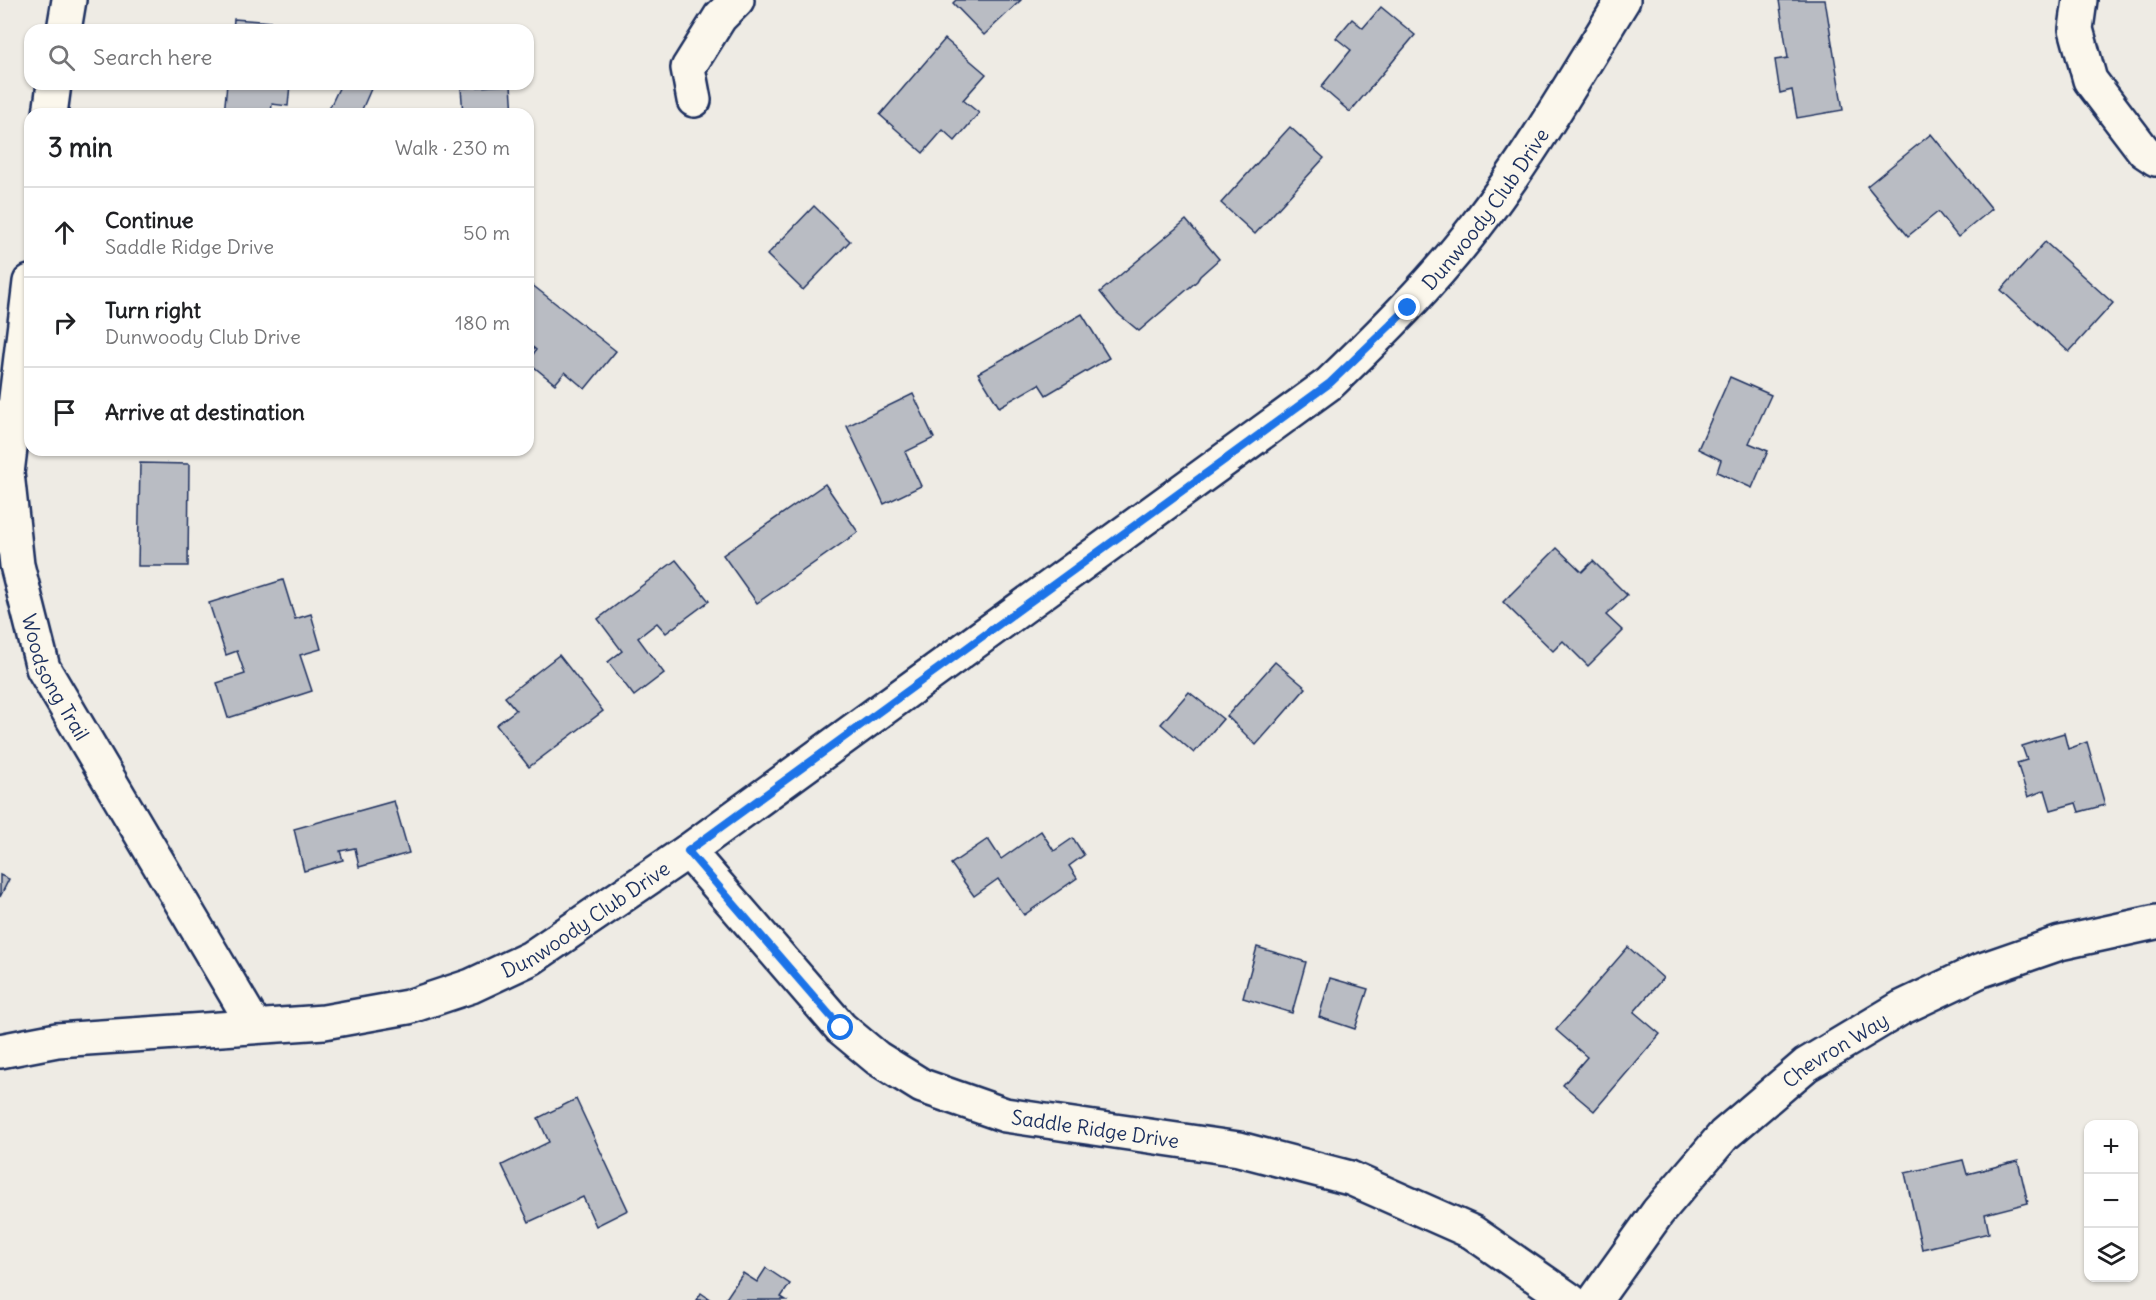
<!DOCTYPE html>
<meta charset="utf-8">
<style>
body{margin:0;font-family:Delius,sans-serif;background:#f2f2f2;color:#202124}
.controls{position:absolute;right:18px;bottom:18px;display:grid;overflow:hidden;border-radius:12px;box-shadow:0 2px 4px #0004}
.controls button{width:54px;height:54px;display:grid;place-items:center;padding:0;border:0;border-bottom:2px solid #e0e0e0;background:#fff;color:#202124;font:30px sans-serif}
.stop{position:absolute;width:18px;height:18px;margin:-14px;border:4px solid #1a73e8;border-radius:50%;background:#fff}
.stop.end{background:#1a73e8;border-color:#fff;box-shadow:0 2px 6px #0008}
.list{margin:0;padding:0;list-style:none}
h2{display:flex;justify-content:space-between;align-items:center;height:78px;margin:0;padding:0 24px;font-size:26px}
h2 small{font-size:20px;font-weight:400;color:#757577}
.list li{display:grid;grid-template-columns:39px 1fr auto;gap:18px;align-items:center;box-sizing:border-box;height:90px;padding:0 24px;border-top:2px solid #e0e0e0}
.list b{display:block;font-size:22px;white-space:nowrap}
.list p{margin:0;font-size:20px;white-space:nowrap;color:#757577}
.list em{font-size:20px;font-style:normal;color:#757577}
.icon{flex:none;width:33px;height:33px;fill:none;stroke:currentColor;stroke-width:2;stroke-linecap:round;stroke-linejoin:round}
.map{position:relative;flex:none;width:2156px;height:1300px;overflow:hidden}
.search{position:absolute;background:#fff;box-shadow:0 2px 4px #0004;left:24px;top:24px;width:510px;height:66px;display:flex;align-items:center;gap:15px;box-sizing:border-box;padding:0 21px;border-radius:18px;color:#757577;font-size:22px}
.panel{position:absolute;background:#fff;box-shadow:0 2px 4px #0004;left:24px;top:108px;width:510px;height:348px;border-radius:18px}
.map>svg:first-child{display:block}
</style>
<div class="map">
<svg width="2156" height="1300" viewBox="0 0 2156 1300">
<rect width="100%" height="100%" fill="#eeebe4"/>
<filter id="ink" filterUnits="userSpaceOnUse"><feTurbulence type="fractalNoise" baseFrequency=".0167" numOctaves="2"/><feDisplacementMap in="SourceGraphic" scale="12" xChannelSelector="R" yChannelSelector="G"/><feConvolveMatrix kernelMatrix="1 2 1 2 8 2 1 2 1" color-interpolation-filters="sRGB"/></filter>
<g filter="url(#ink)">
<g fill="#b9bcc3" stroke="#1b2f5e" stroke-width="1.5">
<path d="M 956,0 L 1021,0 L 984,35 L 953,3 Z"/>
<path d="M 1779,0 L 1825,0 L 1843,110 L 1797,118 L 1792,90 L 1780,93 L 1775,60 L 1788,58 Z"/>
<path d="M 1381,7 L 1415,35 L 1350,112 L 1321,87 L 1351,50 L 1336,38 L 1352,19 L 1363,28 Z"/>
<path d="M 234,19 L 272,22 L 271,30 L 233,30 Z"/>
<path d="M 945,39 L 986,74 L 963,100 L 979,113 L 955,141 L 943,130 L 923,153 L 880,115 Z"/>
<path d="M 227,84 L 290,84 L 288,106 L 272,104 L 271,114 L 224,114 Z"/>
<path d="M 341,84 L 360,84 L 371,89 L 360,114 L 335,114 L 328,111 Z"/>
<path d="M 511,85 L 513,114 L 463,114 L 461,88 Z"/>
<path d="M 1290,127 L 1324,158 L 1255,234 L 1221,203 Z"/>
<path d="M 1931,134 L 1992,209 L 1958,237 L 1938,212 L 1908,236 L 1867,186 Z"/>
<path d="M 814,206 L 850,241 L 803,290 L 767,255 Z"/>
<path d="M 1186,220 L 1219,259 L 1200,276 L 1197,281 L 1139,331 L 1116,312 L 1100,292 Z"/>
<path d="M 2045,242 L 2113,303 L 2069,352 L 2001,290 Z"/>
<path d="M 531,284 L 616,351 L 585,389 L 565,372 L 555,384 L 528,362 L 536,350 L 528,343 L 528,288 Z"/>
<path d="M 1082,314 L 1109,358 L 1046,395 L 1039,384 L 999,407 L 978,373 Z"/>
<path d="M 1730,377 L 1771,395 L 1749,443 L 1768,451 L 1752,488 L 1717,472 L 1721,460 L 1698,449 Z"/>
<path d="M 913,394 L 934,438 L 905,452 L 921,486 L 884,504 L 847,426 Z"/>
<path d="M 140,463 L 189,464 L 188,566 L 138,566 Z"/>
<path d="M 825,484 L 858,532 L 757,603 L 723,555 Z"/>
<path d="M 1557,548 L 1582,572 L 1593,561 L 1627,595 L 1606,615 L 1623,631 L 1588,666 L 1563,641 L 1553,651 L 1503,602 Z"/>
<path d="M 676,560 L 709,601 L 666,633 L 657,623 L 638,638 L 664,673 L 634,696 L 608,662 L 622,651 L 598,619 Z"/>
<path d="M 283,580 L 295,619 L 311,614 L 321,649 L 300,655 L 312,691 L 228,718 L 217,683 L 245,674 L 237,651 L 226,655 L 209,603 Z"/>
<path d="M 559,655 L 603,711 L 529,767 L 496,725 L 516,710 L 505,697 Z"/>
<path d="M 1275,662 L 1306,688 L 1256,745 L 1227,716 Z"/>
<path d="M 1189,692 L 1223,719 L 1194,753 L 1161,724 Z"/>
<path d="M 2064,733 L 2068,749 L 2087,742 L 2105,805 L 2079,812 L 2076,803 L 2051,810 L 2045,790 L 2028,797 L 2017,763 L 2027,760 L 2022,746 Z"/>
<path d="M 394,801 L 409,853 L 359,867 L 355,848 L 340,851 L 343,860 L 304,871 L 294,829 Z"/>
<path d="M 1041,831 L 1054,851 L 1073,838 L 1084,855 L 1069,866 L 1077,878 L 1024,915 L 998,879 L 974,896 L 951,864 L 988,839 L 1001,859 Z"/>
<path d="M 0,875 L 9,879 L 0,897 Z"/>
<path d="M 1257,947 L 1306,962 L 1292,1013 L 1243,998 Z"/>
<path d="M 1628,947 L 1663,978 L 1634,1012 L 1660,1034 L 1594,1111 L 1563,1085 L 1587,1057 L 1556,1030 Z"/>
<path d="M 1330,978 L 1368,989 L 1355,1029 L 1319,1017 Z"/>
<path d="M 576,1099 L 628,1210 L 596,1226 L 583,1197 L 529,1222 L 502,1165 L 549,1142 L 538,1118 Z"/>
<path d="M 1963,1160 L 1967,1174 L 2018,1161 L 2028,1203 L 1985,1214 L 1989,1233 L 1922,1249 L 1905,1173 Z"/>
<path d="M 766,1268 L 790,1284 L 781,1297 L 786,1300 L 725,1300 L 743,1273 L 757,1282 Z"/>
<path d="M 701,1293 L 711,1300 L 697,1300 Z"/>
</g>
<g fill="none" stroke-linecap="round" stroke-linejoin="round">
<defs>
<g id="minor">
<path d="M 2080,0 L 2076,29 L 2090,80 L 2144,151 L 2156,159"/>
<path d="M 64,30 L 69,0"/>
<path d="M 694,100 L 688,68 L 720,17 L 737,0"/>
<path d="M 50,114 L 54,84"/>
<path id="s1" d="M 30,282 L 7,473 L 17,565 L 43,668 L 254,1025"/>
<path id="s2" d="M 688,851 L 841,1028 L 877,1058 L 922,1086 L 1005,1115 L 1239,1149 L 1350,1178 L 1472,1232 L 1570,1300"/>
<path id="s3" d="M 1595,1300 L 1658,1212 L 1724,1135 L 1806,1065 L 1901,1008 L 1979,971 L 2060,943 L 2156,922"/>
</g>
<g id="tertiary">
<path id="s4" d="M 0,1051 L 57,1040 L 324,1022 L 408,1007 L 471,986 L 531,958 L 688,851 L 1330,383 C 1382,333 1432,283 1476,226 C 1531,155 1576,76 1623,0"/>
</g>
</defs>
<use href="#minor" stroke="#1b2f5e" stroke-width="38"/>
<use href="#tertiary" stroke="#1b2f5e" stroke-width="38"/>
<use href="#minor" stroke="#fbf7ec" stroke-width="33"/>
<use href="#tertiary" stroke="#fbf7ec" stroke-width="33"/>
</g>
</g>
<g fill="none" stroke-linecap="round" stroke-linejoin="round" filter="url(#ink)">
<path stroke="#1a73e8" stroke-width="8" d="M 841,1028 L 688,851 L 1330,383 L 1408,308"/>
</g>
<g text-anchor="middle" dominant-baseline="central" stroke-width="6" stroke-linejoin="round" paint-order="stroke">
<g font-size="20" fill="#1b2f5e" stroke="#fbf7ec">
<text stroke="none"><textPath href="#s4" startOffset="1762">Dunwoody Club Drive</textPath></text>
<text stroke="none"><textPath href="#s1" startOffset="404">Woodsong Trail</textPath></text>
<text stroke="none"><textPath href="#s4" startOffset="610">Dunwoody Club Drive</textPath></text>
<text stroke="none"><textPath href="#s3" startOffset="350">Chevron Way</textPath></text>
<text stroke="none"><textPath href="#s2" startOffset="513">Saddle Ridge Drive</textPath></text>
</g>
</g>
</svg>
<div class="controls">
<button>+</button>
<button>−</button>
<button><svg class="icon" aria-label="layers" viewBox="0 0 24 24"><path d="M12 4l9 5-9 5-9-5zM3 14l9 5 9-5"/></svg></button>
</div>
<div class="stop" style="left:841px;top:1028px"></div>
<div class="stop end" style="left:1408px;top:308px"></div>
<div class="search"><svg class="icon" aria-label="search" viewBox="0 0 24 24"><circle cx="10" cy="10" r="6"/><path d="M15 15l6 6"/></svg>Search here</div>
<section class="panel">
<h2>3 min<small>Walk · 230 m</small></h2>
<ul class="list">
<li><svg class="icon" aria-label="ahead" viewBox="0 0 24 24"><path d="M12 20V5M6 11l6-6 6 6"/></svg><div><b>Continue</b><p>Saddle Ridge Drive</p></div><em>50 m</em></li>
<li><svg class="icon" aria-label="right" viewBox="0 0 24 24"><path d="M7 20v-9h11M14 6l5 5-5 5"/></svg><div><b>Turn right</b><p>Dunwoody Club Drive</p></div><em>180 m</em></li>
<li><svg class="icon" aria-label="arrive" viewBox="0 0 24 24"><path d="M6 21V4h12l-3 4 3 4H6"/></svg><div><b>Arrive at destination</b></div></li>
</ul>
</section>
</div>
